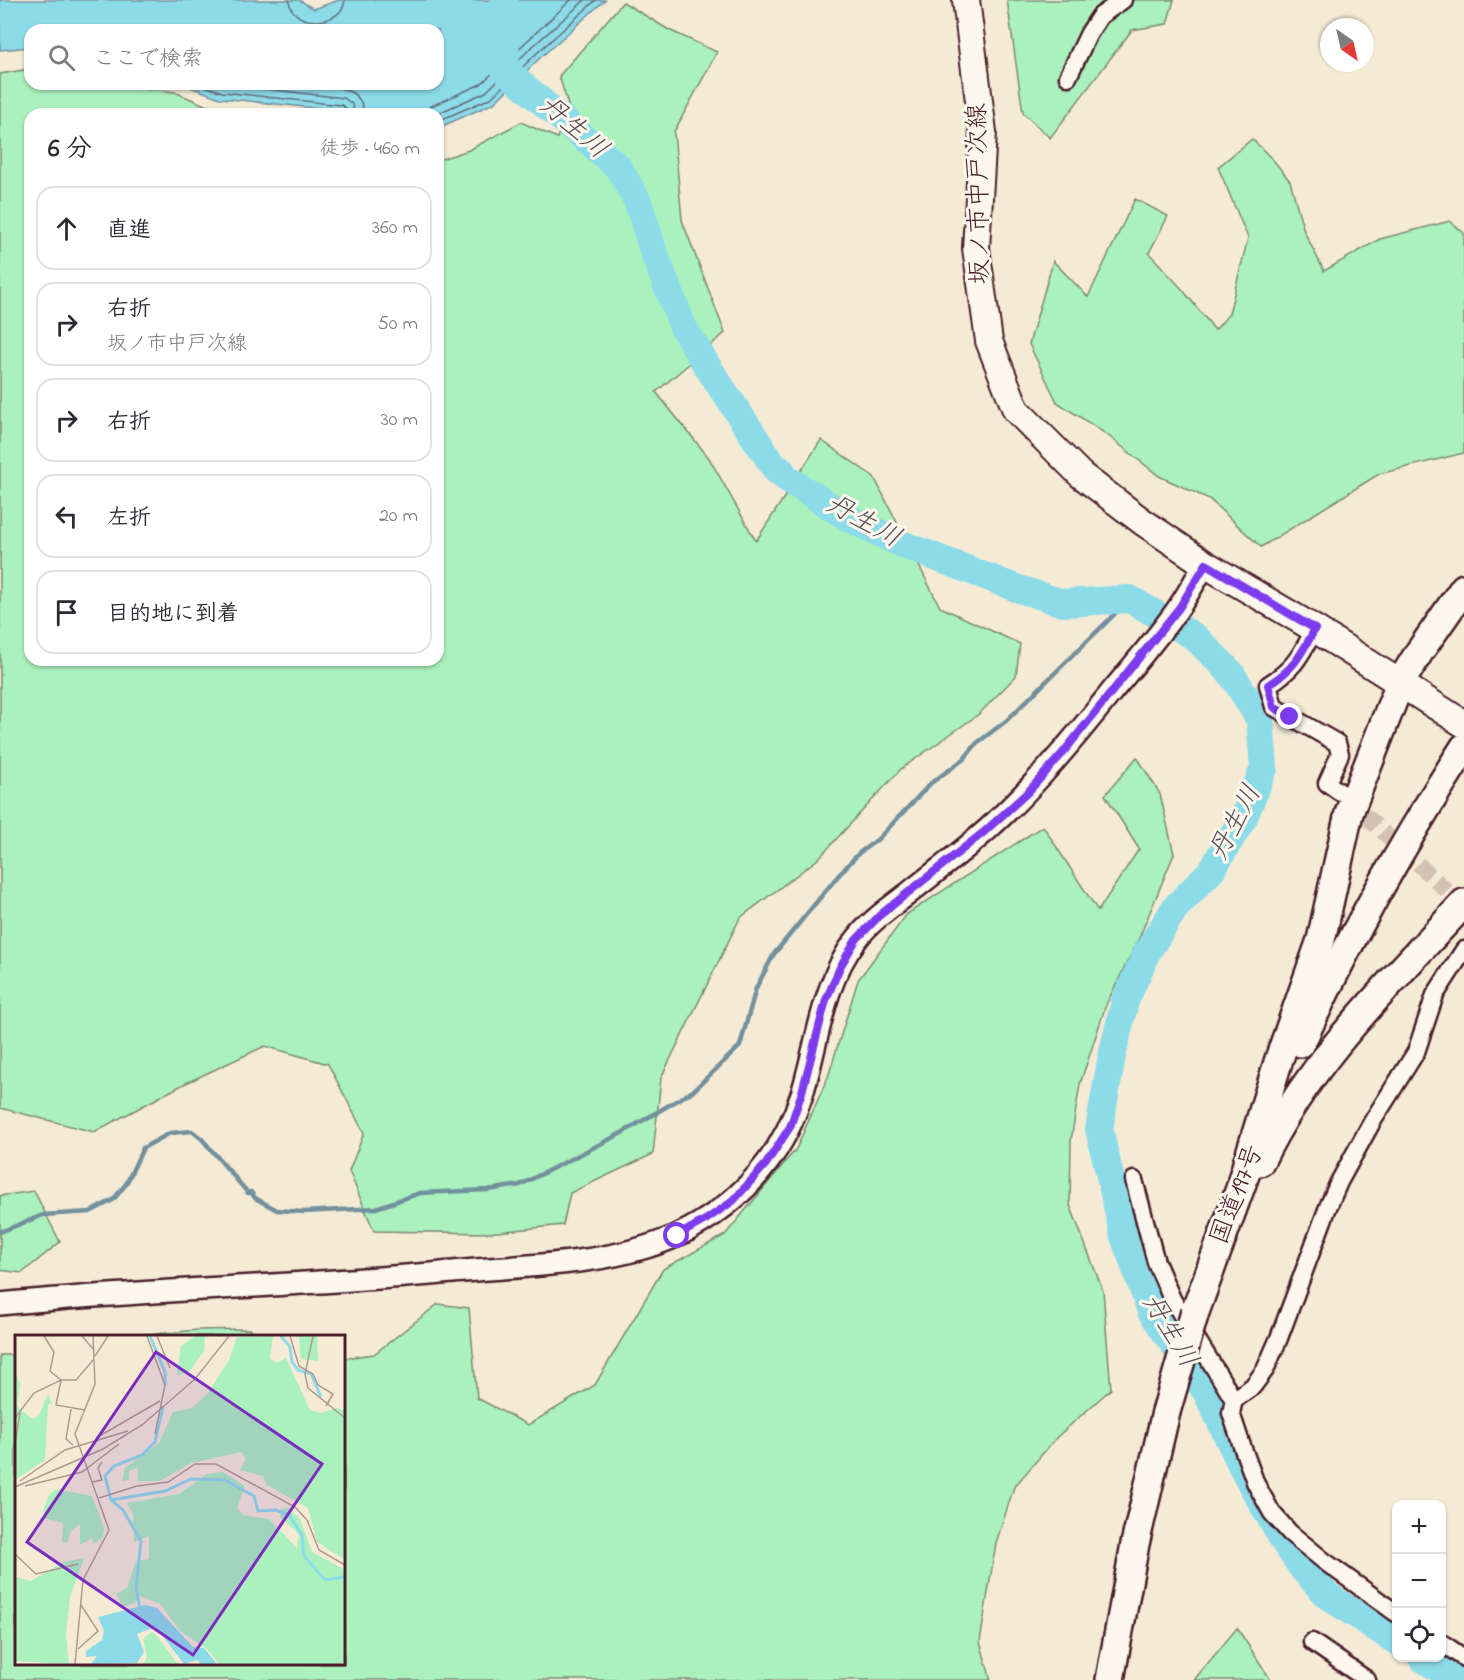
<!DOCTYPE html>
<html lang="ja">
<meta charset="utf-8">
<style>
body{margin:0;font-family:"Indie Flower","Klee One",sans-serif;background:#f7f7f7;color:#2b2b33}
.controls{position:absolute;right:18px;bottom:18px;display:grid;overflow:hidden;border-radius:12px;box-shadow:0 2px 4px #0004}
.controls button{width:54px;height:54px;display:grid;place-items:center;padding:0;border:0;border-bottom:2px solid #e1e1e2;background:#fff;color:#2b2b33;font:30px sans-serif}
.compass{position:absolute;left:1320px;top:18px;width:54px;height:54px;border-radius:50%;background:#fff;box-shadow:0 2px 4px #0004;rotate:146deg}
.stop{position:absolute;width:18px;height:18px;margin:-14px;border:4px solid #7c3aed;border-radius:50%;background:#fff}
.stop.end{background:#7c3aed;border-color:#fff;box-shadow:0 2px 6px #0008}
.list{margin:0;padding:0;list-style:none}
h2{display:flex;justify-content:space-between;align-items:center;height:78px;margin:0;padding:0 24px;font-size:26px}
h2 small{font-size:20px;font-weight:400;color:#7c7c81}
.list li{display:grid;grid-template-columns:39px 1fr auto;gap:18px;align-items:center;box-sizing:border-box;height:84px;margin:0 12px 12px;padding:0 12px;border:2px solid #e1e1e2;border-radius:18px}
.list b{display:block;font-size:22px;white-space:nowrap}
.list p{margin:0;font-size:20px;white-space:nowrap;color:#7c7c81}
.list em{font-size:20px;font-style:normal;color:#7c7c81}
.icon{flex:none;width:33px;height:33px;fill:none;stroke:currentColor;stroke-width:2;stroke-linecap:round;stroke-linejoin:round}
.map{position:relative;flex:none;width:1464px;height:1680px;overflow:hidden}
.search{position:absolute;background:#fff;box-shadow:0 2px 4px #0004;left:24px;top:24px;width:420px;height:66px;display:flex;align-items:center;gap:15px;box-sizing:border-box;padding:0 21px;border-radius:18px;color:#7c7c81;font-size:22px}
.panel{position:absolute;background:#fff;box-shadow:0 2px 4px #0004;left:24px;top:108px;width:420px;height:558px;border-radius:18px}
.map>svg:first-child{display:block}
</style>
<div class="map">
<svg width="1464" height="1680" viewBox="0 0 1464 1680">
<rect width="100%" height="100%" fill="#f5ebd5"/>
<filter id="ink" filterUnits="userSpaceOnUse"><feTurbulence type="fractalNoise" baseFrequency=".0167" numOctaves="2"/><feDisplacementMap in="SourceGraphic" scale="12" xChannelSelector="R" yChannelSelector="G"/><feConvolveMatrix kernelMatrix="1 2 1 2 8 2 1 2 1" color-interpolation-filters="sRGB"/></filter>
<g filter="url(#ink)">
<g fill="#aaf1be" stroke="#7a8874" stroke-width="1.5">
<path d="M 1007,0 L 1174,0 L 1167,24 L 1132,30 L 1050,138 L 1023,113 Z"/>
<path d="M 623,2 L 669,30 L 717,52 L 674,132 L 682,220 L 725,333 L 656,392 L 709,458 L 756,541 L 821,440 L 874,477 L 940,607 L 1020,644 L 1016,676 L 979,714 L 901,769 L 818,859 L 740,918 L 661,1078 L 653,1154 L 570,1193 L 563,1225 L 488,1233 L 374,1231 L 349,1171 L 364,1133 L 328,1064 L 265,1046 L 184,1084 L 94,1132 L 0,1108 L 0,74 L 30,69 L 30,84 L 110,84 L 175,92 L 214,109 L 241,114 L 30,114 L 30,660 L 438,660 L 438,160 L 469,150 L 521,122 L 557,138 L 569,108 L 559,76 Z"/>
<path d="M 1252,139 L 1274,161 L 1290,181 L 1304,231 L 1324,271 L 1380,239 L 1450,221 L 1464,233 L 1464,453 L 1379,474 L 1261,547 L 1209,499 L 1159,476 L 1106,434 L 1057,402 L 1029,344 L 1053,261 L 1088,297 L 1135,199 L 1168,216 L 1149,253 L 1182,289 L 1215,330 L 1229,314 L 1248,238 L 1218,167 Z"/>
<path d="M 1137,757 L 1160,794 L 1174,854 L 1140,936 L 1106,1005 L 1080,1084 L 1071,1141 L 1070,1205 L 1103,1291 L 1111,1389 L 1057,1437 L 1014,1487 L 996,1543 L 980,1642 L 991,1680 L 0,1680 L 0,1355 L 16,1355 L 16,1664 L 344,1664 L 344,1358 L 374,1354 L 438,1304 L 469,1308 L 477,1398 L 528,1425 L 595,1385 L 663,1269 L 725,1235 L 796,1149 L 828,1077 L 858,980 L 907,914 L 1043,826 L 1098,911 L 1139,849 L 1105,795 Z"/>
<path d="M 34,1191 L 60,1242 L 22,1273 L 0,1270 L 0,1196 Z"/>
<path d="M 249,1329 L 261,1336 L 131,1336 L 198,1330 Z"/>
<path d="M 1237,1628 L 1271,1680 L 1194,1680 Z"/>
</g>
<path fill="#8cdbe9" stroke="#72909d" stroke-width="1.5" d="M 0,0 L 299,0 L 314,9 L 339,0 L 605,0 L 541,57 L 494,103 L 438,128 L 438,114 L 349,114 L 342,111 L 220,98 L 182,84 L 438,84 L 438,30 L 30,30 L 30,47 L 0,50 Z"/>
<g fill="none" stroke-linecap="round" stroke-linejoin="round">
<g stroke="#646a77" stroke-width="1.5">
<path d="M 289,0 C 291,29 343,27 345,0"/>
<path d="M 199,84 L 222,92 L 341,105 L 346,108 L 347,114"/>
<path d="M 221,84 L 344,98 L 352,104 L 355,114"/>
<path d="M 303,84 C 326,87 362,83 364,114"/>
<path d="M 421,114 L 429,107 L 481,84 L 571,0"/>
<path d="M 436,114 L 486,92 L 532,47 L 585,0"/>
<path d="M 438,121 L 491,98 L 537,53 L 596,0"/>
</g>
<path stroke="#72909d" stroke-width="4.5" d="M 0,1232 L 43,1215 L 90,1212 L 113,1200 L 126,1184 L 143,1148 L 170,1133 L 192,1131 L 202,1139 L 248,1193 L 251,1192 L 255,1198 L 277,1210 L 304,1212 L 376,1208 L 420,1193 L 488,1190 L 520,1185 L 620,1134 L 693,1091 L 740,1046 L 756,988 L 774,954 L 837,877 L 859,853 L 878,839 L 931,783 L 964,759 L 977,743 L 1006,721 L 1130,599"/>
<g stroke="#8cdbe9" stroke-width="28">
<path d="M 505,0 L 505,70 L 618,167 L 638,202 L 653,250 L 683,327 L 711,372 L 777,471 L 781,470 L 786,478 L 852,520 L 904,545 L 1016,588 L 1063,603 L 1130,599 L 1195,637 L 1231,673 L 1260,720 L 1264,768 L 1244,817 L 1211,871 L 1175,908 L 1147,952 L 1125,1001 L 1112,1056 L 1099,1129 L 1124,1236 L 1151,1311 L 1207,1393 L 1244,1471 L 1283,1540 L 1303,1569 L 1328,1596 L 1396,1641"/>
<path d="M 1422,1658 L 1457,1680"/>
</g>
<path stroke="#d3c2b3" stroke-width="16" stroke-dasharray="16 8" stroke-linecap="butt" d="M 1347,799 L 1464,906"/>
<defs>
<g id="minor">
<path d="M 1068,77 L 1089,33 L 1100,16 L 1123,0"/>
<path d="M 1315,629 C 1300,656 1295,668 1268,685 L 1274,707 L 1337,743 L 1340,754 L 1327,783 L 1340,792"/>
<path d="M 1134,1180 L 1156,1262 L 1172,1299 L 1234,1400 L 1231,1413 L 1242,1446 L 1256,1484 L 1272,1513 L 1290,1533 L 1324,1561 L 1396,1613"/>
<path d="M 1234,1400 L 1253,1386 L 1265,1370 L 1279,1338 L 1328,1207 L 1339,1182 L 1372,1122 L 1416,1052 L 1435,995 L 1464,950"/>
<path d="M 1312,1642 L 1367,1680"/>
<path d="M 1442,1643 L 1464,1658"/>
</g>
<path id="tertiary" d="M 0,1304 C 151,1289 302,1286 453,1272 C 527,1265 607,1266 676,1236 C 711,1220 744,1194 767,1163 C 783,1142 794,1119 802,1094 C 818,1043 822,984 856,940 C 870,921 891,907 909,893 C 935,872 962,852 988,829 C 1035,786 1074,739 1113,690 C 1135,664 1157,638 1177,610 C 1187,596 1196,579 1205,564"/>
<path id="primary" d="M 966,0 L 983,132 L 976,248 L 989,341 L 1016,410 L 1081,475 L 1143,522 L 1205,564 L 1315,629 L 1464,724"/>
<g id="trunk">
<path d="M 1301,1043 C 1348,940 1403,843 1464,748"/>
<path d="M 1260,1162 C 1308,1062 1390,984 1464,903"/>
<path d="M 1242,1180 L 1279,1059 L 1321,940 L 1349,813 L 1400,683 L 1420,651 L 1464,588"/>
<path d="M 1195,1312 L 1249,1164"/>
<path d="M 1110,1680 L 1135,1544 L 1166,1412"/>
</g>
</defs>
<use href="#minor" stroke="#4a1f2b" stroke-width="21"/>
<use href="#tertiary" stroke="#4a1f2b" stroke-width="26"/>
<use href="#primary" stroke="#4a1f2b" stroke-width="30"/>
<use href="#trunk" stroke="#4a1f2b" stroke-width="32"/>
<use href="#minor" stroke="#fbf7ec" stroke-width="16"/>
<use href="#tertiary" stroke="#fbf7ec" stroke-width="21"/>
<use href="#primary" stroke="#fbf7ec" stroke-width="26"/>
<use href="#trunk" stroke="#fbf7ec" stroke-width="27"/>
<defs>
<path id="trunk-bridge" d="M 1166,1412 L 1195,1312"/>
</defs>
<use href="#trunk-bridge" stroke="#4a1f2b" stroke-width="32" stroke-linecap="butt"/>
<use href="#trunk-bridge" stroke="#fbf7ec" stroke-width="27"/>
</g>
</g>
<g fill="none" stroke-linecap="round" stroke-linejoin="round" filter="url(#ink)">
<path stroke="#7c3aed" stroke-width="8" d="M 677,1236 L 707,1219 L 733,1201 L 766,1164 L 790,1127 L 802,1092 L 826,1000 L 840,967 L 856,940 L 880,915 L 984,832 L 1028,792 L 1062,754 L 1179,608 L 1206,564 L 1315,629 C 1300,656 1295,668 1268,685 L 1274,707 L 1290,717"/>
</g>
<g text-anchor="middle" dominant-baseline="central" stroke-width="6" stroke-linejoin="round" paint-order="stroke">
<g font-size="26" fill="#4a1f2b" stroke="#fbf7ec">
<text transform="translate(980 194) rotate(-91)">坂ノ市中戸次線</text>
<text transform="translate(1238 1195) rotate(-69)">国道197号</text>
</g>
<g font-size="27" font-style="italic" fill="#5a4e5a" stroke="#fbf7ec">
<text transform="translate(573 128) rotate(41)">丹生川</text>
<text transform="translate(863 522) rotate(29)">丹生川</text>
<text transform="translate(1236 823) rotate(-62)">丹生川</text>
<text transform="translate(1169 1331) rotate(59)">丹生川</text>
</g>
</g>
<g transform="translate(15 1335)">
<rect width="330" height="330" fill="#f5ebd5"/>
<path d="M 180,1 L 190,1 L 189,16 L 174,37 L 162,40 L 166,11 ZM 258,1 L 255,23 L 261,28 L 271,23 L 295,75 L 306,78 L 321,73 L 330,75 L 330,225 L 302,207 L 293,173 L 252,150 L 248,141 L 225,135 L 231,124 L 227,117 L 176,128 L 145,146 L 123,146 L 123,132 L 114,136 L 114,145 L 107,146 L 110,133 L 144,108 L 158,77 L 177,73 L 193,58 L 214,25 L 222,2 ZM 284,1 L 302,1 L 303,26 L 286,24 ZM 0,36 L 5,49 L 2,71 L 10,78 L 18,84 L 24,80 L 33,59 L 37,68 L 33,70 L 30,125 L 0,145 ZM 208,137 L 230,151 L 222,173 L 228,180 L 254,184 L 282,213 L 284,199 L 265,182 L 266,174 L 273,173 L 285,184 L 297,217 L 330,235 L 330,329 L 204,329 L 193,315 L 165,296 L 145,269 L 125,261 L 120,268 L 108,272 L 101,259 L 112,253 L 121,226 L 134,224 L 134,201 L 119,207 L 118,179 L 112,168 L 164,159 L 192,139 ZM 41,154 L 77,161 L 89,193 L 88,202 L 79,209 L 77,203 L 65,210 L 65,189 L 55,197 L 53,207 L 47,208 L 48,188 L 30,183 L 28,176 L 34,160 ZM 69,223 L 55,262 L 51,300 L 54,329 L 0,326 L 0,242 L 16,246 L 48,227 ZM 137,297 L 141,300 L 163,329 L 128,329 L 132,322 L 128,304 Z" fill="#aaf1be"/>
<path d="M 130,270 L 142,273 L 178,312 L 189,313 L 202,329 L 186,329 L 182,325 L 169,329 L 143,295 L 137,293 L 122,299 L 129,317 L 122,328 L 76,329 L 82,321 L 71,322 L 71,316 L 87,305 L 89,296 L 83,282 Z" fill="#8cdbe9"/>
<path fill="none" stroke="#8cdbe9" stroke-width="3" d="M 135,1 L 150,37 L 150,50M 266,1 L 275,12 L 277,27 L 283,35 L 296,39 L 306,62M 96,165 L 150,156 L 176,144 L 210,145 L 239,161 L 243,176 L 261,175 L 274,180 L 287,200 L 289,221 L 310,245 L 330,242M 125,274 L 121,253 L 126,206 L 108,175 L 96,165 L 90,141 L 99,131 L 127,120 L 140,107 L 148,72"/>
<path fill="none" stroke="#b19991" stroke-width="1.5" d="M 29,1 L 39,17 L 35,36 L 46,45 L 61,45 L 79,24M 67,1 L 79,15M 132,1 L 150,50 L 140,99M 142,1 L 155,33M 275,1 L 284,31 L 298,39 L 303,50 L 318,59 L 311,71M 298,1 L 290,39 L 293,53 L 330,83M 80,21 L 93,1M 56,74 L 51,104 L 58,110M 0,83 L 19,58 L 46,45 L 41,70 L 70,75M 81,103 L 145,66M 0,109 L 5,78M 5,146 L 50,115 L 113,96M 77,147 L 87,145 L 83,133 L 87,127M 10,151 L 67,137 L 104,109M 0,152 L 88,114 L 127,90 L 180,44 L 214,1M 84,163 L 122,151 L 153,147 L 180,129 L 201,129 L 280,172 L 292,185 L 304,215 L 330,230M 0,219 L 21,239 L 63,229M 63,314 L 83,296 L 66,270M 60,329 L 68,245 L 94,195 L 60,99 L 80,49 L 78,1"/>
<path fill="#7b2cbf" fill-opacity="0.15" stroke="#7b2cbf" stroke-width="3" d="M 141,17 L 307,129 L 178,320 L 12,207 Z"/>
<rect width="330" height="330" fill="none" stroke="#4a1f2b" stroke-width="3"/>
</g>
</svg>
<div class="controls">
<button>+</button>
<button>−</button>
<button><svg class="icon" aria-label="locate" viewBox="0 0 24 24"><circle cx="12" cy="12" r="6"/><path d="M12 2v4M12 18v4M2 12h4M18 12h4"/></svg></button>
</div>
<svg class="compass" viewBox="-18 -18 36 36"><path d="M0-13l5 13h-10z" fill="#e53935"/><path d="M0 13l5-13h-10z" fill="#7c7c81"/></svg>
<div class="stop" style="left:677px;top:1236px"></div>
<div class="stop end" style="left:1290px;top:717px"></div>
<div class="search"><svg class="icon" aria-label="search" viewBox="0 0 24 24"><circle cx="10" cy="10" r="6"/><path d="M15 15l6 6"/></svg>ここで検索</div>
<section class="panel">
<h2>6 分<small>徒歩 · 460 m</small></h2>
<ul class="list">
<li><svg class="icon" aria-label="ahead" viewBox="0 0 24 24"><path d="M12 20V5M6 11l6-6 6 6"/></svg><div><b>直進</b></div><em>360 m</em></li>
<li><svg class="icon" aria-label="right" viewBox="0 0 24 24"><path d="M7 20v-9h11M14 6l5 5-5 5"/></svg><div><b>右折</b><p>坂ノ市中戸次線</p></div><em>50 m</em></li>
<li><svg class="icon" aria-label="right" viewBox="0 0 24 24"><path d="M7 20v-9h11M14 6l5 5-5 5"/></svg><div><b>右折</b></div><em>30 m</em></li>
<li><svg class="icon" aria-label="left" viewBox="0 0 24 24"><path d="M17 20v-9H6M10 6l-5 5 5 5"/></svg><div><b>左折</b></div><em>20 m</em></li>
<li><svg class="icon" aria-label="arrive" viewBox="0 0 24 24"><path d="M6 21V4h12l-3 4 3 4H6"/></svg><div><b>目的地に到着</b></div></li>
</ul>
</section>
</div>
